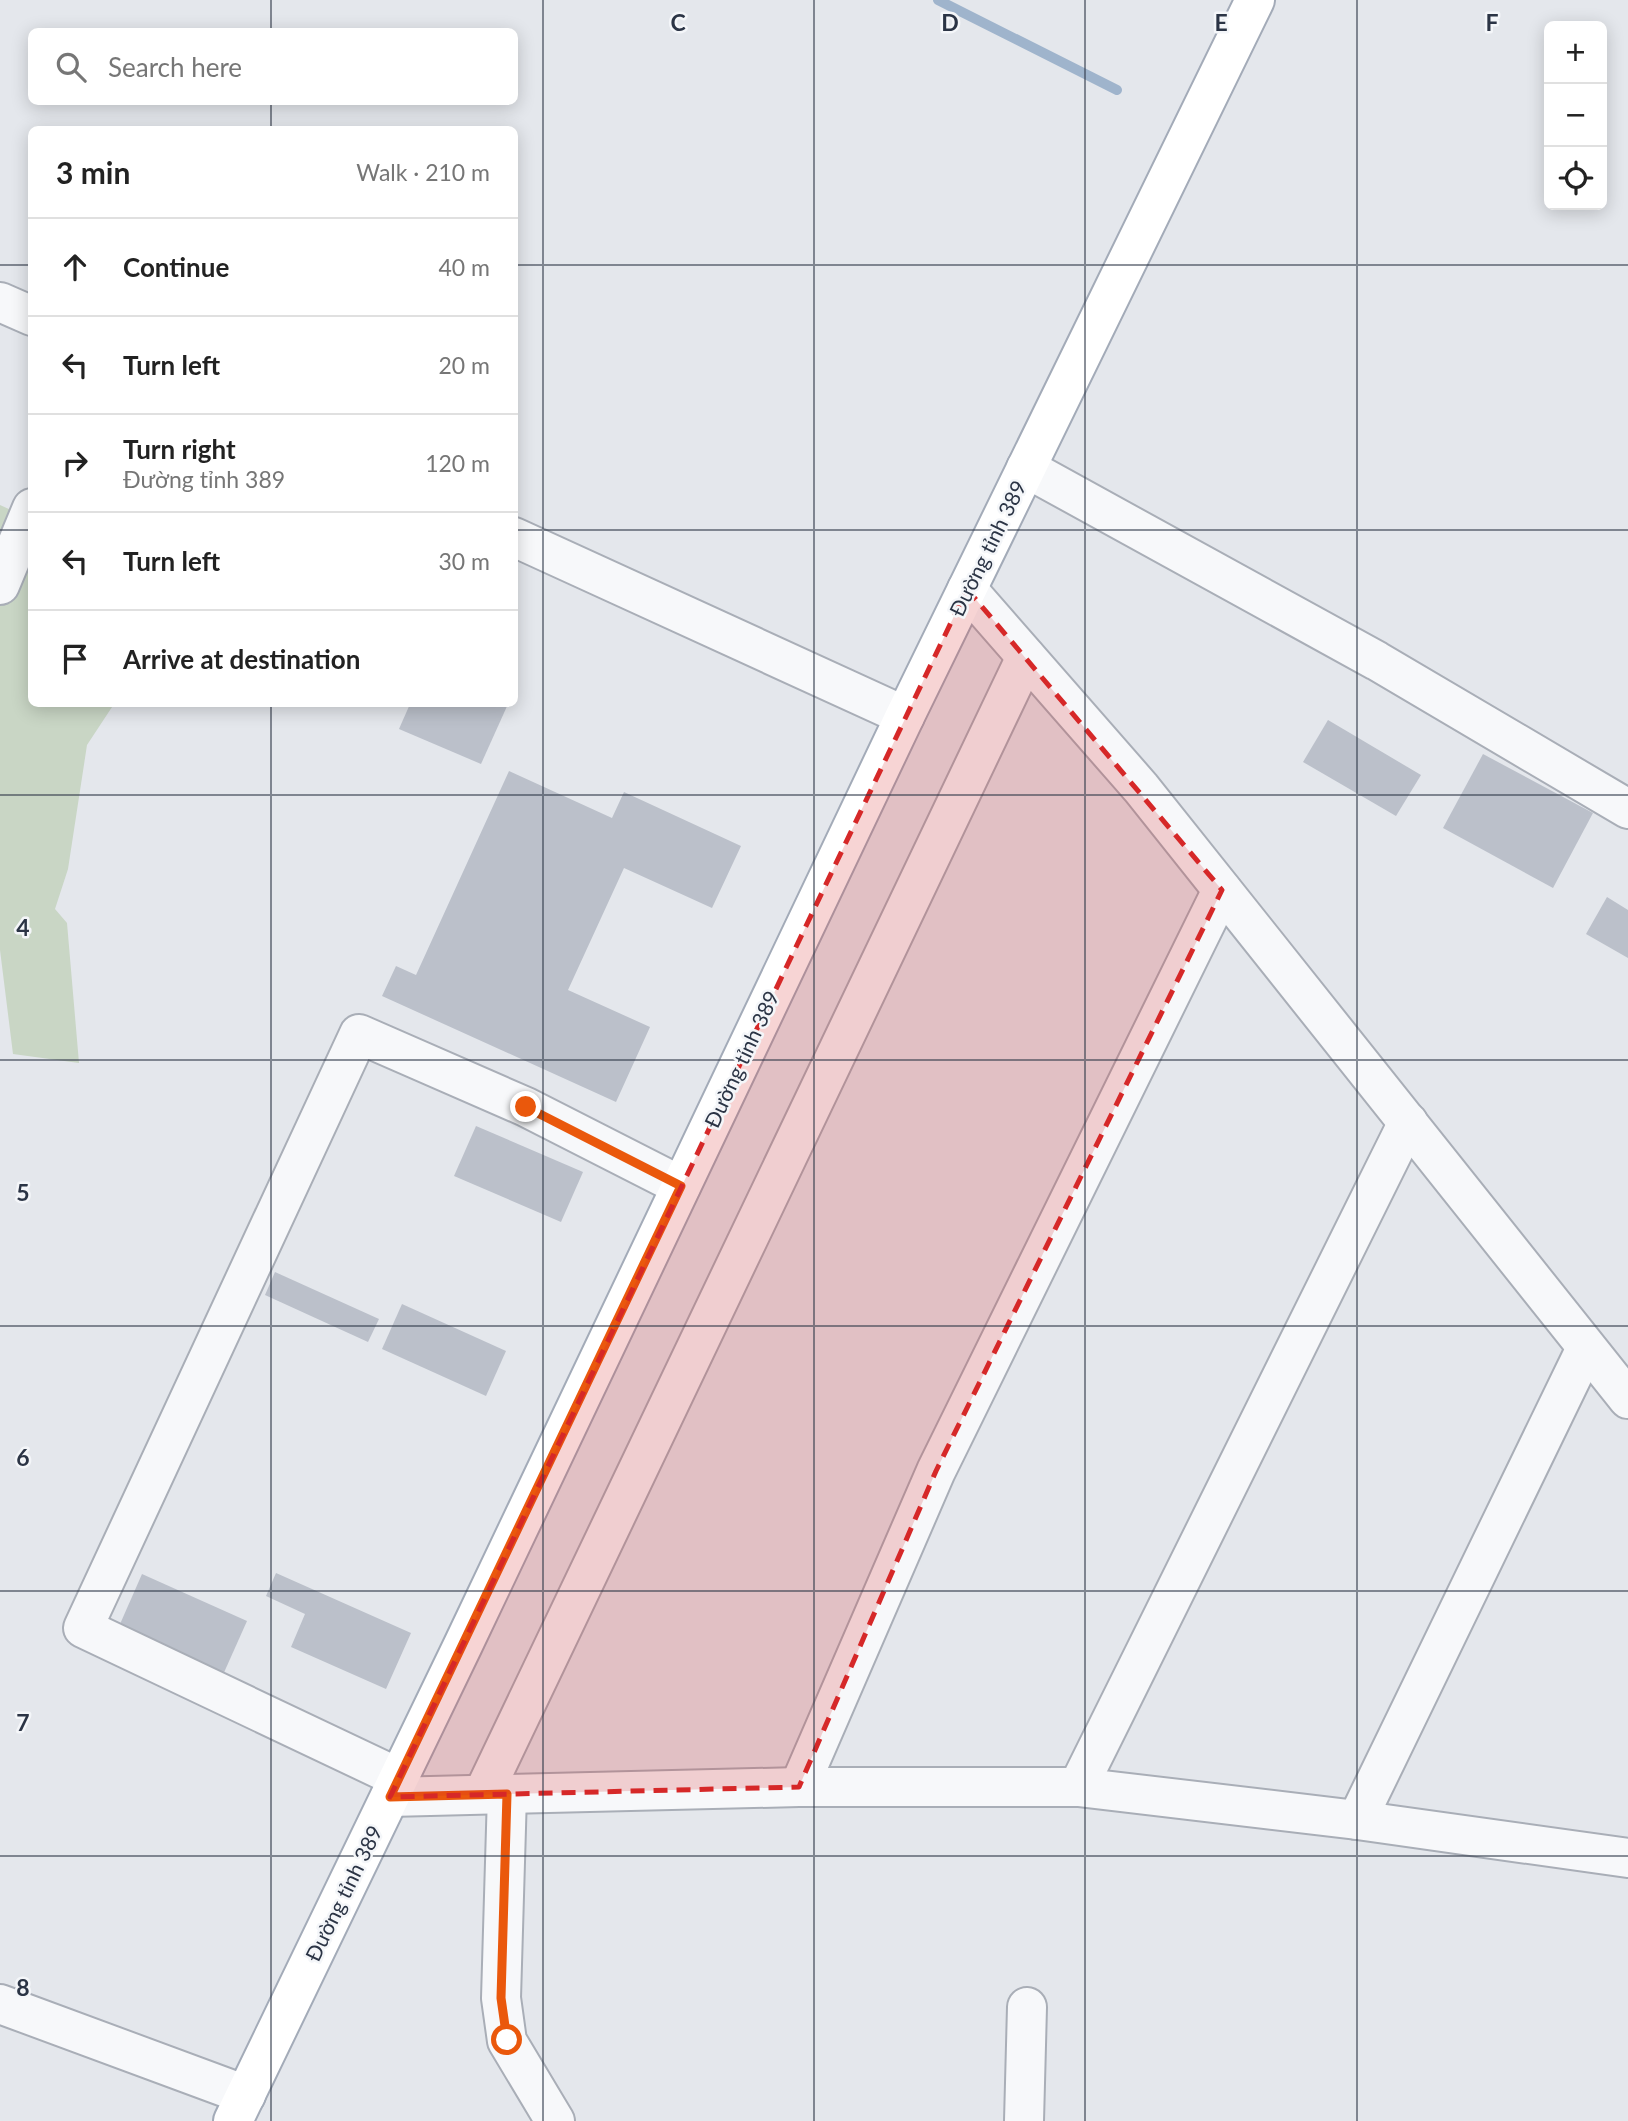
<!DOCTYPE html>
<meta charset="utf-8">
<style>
body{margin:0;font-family:Lato,sans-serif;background:#f2f2f2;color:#222}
.controls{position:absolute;right:21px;top:21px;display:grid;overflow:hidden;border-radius:10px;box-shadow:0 4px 18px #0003}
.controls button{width:63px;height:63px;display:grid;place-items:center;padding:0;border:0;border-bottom:2px solid #e0e0e0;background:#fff;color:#222;font:35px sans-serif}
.stop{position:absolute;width:21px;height:21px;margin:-16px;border:5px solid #ea580c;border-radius:50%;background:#fff}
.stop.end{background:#ea580c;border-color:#fff;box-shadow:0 2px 7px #0008}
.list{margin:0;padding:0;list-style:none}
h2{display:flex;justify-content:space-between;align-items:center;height:91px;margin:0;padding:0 28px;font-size:30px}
h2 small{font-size:23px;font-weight:400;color:#767676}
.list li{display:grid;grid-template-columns:46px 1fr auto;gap:21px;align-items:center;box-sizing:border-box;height:98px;padding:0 28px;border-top:2px solid #e0e0e0}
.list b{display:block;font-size:26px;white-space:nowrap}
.list p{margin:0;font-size:23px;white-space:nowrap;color:#767676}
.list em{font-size:23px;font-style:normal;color:#767676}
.icon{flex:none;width:38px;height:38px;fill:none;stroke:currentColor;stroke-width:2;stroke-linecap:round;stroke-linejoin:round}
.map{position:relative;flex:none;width:1628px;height:2121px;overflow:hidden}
.search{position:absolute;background:#fff;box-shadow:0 4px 18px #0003;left:28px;top:28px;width:490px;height:77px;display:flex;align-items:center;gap:18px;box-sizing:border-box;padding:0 24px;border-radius:10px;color:#767676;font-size:26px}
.panel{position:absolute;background:#fff;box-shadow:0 4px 18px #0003;left:28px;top:126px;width:490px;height:581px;border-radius:10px}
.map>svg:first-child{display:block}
</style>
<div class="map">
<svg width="1628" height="2121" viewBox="0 0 1628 2121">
<rect width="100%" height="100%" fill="#e4e7ec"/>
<path fill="#c9d6c5" d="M 0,505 L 31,519 L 32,704 L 114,704 L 87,745 L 68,869 L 55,909 L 67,923 L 79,1063 L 13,1054 L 0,950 Z"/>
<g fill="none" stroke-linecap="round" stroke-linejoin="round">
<path stroke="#9fb4cc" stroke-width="10" d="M 938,0 L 1117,90"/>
</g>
<g fill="#bbc0ca">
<path d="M 410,704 L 508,704 L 481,764 L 399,729 Z"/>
<path d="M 1328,720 L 1421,775 L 1396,816 L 1303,762 Z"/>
<path d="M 1483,754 L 1593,813 L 1553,888 L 1443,828 Z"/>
<path d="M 509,771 L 612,818 L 624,792 L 741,846 L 712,908 L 624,868 L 568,990 L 650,1027 L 616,1102 L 382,996 L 396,966 L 416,975 Z"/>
<path d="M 1607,897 L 1628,910 L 1628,958 L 1586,934 Z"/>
<path d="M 476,1126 L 583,1172 L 561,1222 L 454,1176 Z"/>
<path d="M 275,1272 L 379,1319 L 368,1342 L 265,1295 Z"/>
<path d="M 402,1304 L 506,1351 L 486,1396 L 382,1349 Z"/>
<path d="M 276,1573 L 411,1633 L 386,1689 L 291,1647 L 305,1614 L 266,1596 Z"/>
<path d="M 142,1574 L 247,1621 L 222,1677 L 117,1631 Z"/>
</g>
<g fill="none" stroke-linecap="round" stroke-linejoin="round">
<defs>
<g id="minor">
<path d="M 0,302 L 32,316"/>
<path d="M 1026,468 L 1377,661 L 1628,809"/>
<path d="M 514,537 L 905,716"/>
<path d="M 0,585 L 32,508"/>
<path d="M 967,589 L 1141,788 L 1628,1399"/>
<path d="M 399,1778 L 83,1628 L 359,1034 L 526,1107 L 681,1186"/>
<path d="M 799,1787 L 936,1471 L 1222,890"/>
<path d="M 1078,1787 L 1408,1122"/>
<path d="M 483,1794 L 1026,657"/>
<path d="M 507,1794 L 501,1998 L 507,2041 L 555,2121"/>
<path d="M 390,1797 L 799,1787 L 1078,1787 L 1357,1820 L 1628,1858"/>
<path d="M 1357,1820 L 1586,1348"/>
<path d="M 0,2004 L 246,2095"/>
<path d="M 1024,2121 L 1027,2007"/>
</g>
<path id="major" d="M 233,2121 L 463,1645 L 905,716 L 1255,0"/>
</defs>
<use href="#minor" stroke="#a9aeb7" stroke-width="42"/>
<use href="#major" stroke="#a3abb8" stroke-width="42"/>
<use href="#minor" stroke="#f7f8fa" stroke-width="38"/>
<use href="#major" stroke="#fff" stroke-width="38"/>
</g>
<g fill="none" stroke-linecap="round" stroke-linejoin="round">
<path stroke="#ea580c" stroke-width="9" d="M 507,2040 L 501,1998 L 507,1794 L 390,1797 L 681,1186 L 526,1107"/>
</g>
<path fill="#d62828" fill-opacity="0.2" stroke="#d62828" stroke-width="5" stroke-dasharray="14 9" stroke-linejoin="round" d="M 967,589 L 1222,890 L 936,1471 L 799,1787 L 390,1797 Z"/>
<path fill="none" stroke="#2b3445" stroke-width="2" stroke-opacity="0.55" d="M 271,0 L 271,32M 543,0 L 543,2121M 814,0 L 814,2121M 1085,0 L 1085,2121M 1357,0 L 1357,2121M 271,102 L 271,130M 0,265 L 32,265M 514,265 L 1628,265M 0,530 L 32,530M 514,530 L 1628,530M 271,704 L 271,2121M 0,795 L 1628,795M 0,1060 L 1628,1060M 0,1326 L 1628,1326M 0,1591 L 1628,1591M 0,1856 L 1628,1856"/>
<g text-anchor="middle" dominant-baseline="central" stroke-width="5" stroke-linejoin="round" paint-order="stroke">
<g font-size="21" fill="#2b3445" stroke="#f4f6f9">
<text transform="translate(987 548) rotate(-64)">Đường tỉnh 389</text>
<text transform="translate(741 1059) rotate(-65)">Đường tỉnh 389</text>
<text transform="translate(343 1893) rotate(-64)">Đường tỉnh 389</text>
</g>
</g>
<g font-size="23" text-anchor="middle" font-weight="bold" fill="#2b3445" stroke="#f4f6f9" stroke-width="5" stroke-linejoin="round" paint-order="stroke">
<text x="678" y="31">C</text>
<text x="950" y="31">D</text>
<text x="1221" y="31">E</text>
<text x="1492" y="31">F</text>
<text x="23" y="936">4</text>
<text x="23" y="1201">5</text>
<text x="23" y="1466">6</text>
<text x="23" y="1731">7</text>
<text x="23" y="1996">8</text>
</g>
</svg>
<div class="controls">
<button>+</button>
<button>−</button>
<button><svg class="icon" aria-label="locate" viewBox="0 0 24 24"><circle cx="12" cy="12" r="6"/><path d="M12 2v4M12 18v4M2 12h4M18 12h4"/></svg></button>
</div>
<div class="stop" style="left:507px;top:2040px"></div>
<div class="stop end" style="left:526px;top:1107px"></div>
<div class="search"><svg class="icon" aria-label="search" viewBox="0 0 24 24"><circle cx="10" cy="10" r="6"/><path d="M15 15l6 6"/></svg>Search here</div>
<section class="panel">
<h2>3 min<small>Walk · 210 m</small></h2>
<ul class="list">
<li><svg class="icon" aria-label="ahead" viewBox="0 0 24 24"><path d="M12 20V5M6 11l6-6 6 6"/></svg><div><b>Continue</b></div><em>40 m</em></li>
<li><svg class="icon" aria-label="left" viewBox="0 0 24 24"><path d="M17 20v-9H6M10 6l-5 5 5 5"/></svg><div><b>Turn left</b></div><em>20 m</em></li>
<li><svg class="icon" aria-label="right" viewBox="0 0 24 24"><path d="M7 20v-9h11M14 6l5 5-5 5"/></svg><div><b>Turn right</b><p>Đường tỉnh 389</p></div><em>120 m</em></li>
<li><svg class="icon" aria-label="left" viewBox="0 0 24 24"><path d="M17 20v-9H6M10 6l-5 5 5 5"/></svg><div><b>Turn left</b></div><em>30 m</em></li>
<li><svg class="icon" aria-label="arrive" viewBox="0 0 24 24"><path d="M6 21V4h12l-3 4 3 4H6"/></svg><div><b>Arrive at destination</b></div></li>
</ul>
</section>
</div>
